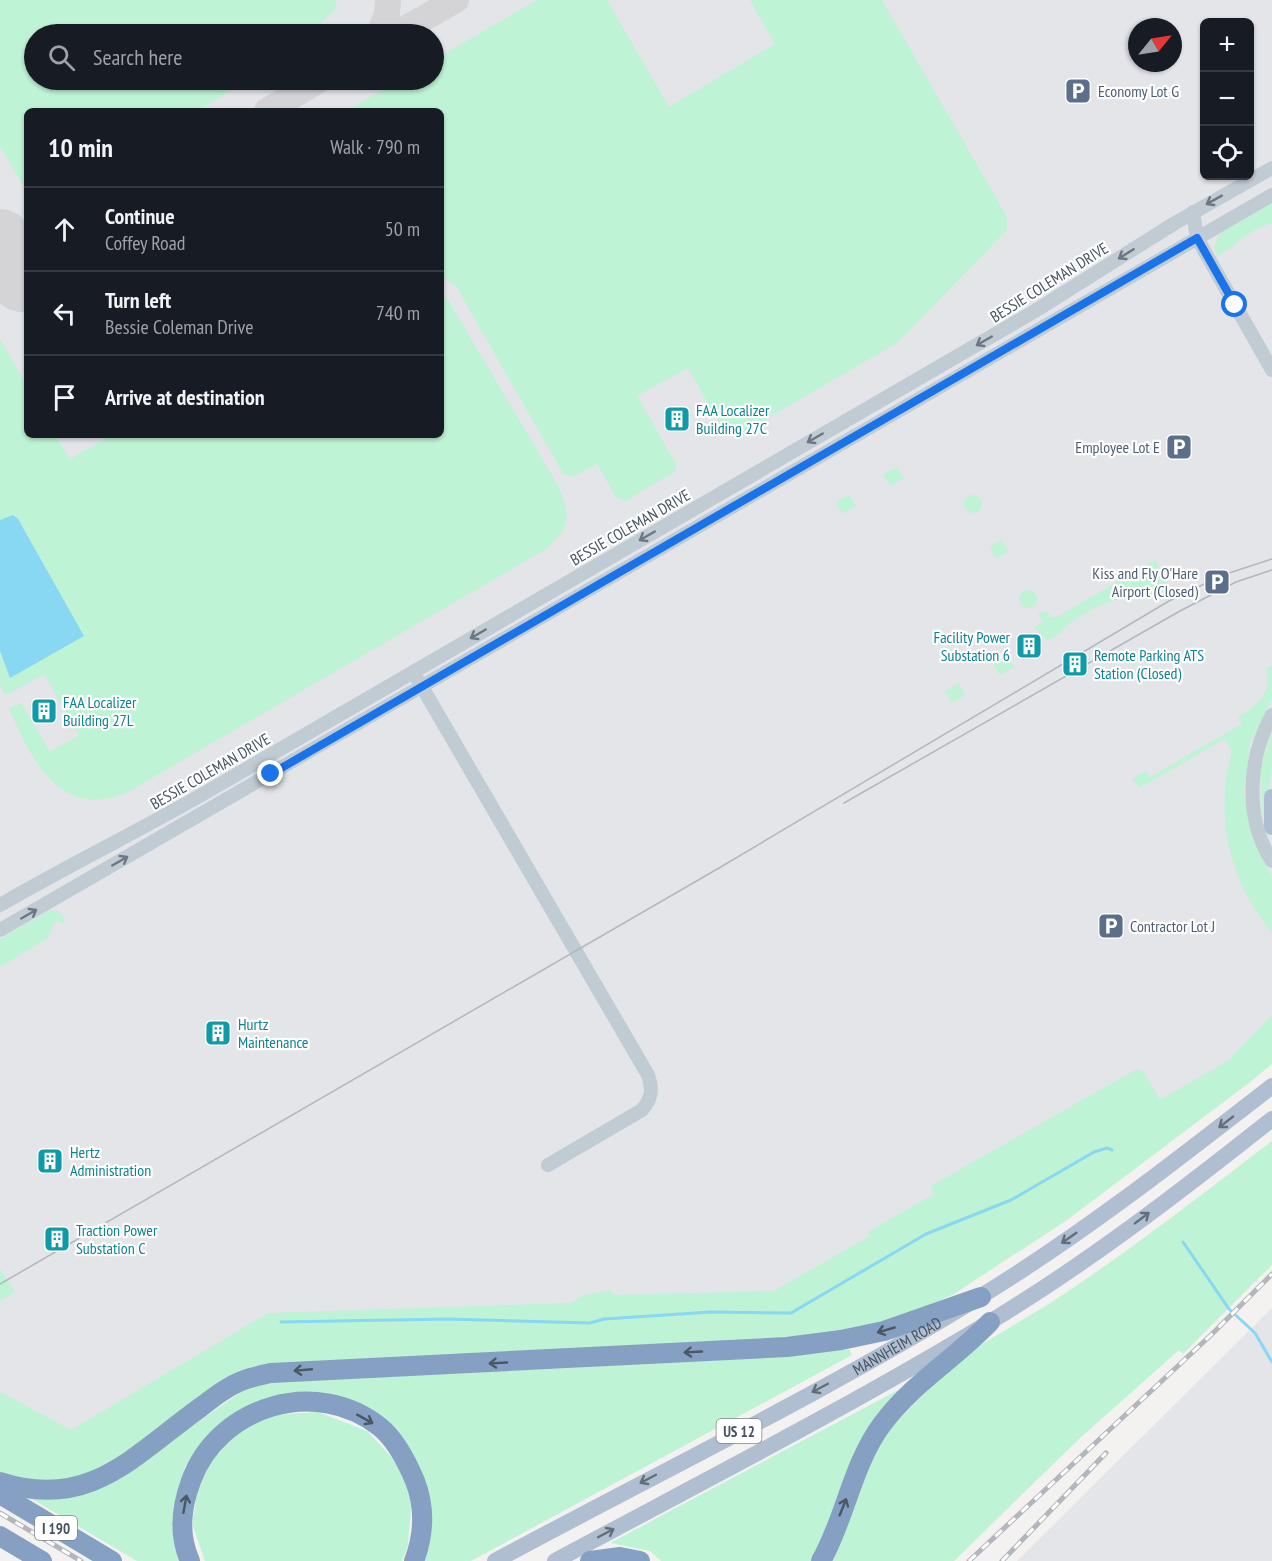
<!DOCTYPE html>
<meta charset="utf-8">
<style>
body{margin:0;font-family:"PT Sans Narrow",sans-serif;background:#242831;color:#f1f3f6}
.controls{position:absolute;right:18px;top:18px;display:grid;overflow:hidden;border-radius:9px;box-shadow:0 2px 4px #0004}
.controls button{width:54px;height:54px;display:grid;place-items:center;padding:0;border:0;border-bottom:2px solid #363941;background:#171b24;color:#f1f3f6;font:30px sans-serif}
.compass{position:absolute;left:1128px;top:18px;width:54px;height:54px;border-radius:50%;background:#171b24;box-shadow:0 2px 4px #0004;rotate:60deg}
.stop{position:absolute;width:18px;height:18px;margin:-14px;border:4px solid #1a73e8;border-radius:50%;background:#fff}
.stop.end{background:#1a73e8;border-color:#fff;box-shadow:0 2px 6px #0008}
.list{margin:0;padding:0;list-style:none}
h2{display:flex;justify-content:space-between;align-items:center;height:78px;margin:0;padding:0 24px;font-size:26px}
h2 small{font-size:20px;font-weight:400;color:#9ea1a6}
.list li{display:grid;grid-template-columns:39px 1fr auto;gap:18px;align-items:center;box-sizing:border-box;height:84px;padding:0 24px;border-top:2px solid #363941}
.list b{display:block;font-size:22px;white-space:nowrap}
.list p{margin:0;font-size:20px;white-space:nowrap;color:#9ea1a6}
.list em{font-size:20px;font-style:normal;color:#9ea1a6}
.icon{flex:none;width:33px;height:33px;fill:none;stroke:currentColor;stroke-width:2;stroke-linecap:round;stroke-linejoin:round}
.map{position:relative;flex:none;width:1272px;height:1561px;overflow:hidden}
.search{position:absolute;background:#171b24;box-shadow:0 2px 4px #0004;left:24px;top:24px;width:420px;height:66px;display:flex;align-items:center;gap:15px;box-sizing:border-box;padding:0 21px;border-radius:33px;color:#9ea1a6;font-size:22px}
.panel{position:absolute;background:#171b24;box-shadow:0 2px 4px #0004;left:24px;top:108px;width:420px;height:330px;border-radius:9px}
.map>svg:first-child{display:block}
</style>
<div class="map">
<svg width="1272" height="1561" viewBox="0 0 1272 1561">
<rect width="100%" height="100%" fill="#f4f1f1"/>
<g fill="#e3e5e9" fill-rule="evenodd">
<path d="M 0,0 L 1272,0 L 1272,1048 L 792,1323 L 273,1330 L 59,1457 L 0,1431 ZM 1204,22 L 1250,22 L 1250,176 L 1204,176 ZM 1137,27 L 1173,27 L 1173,63 L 1137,63 ZM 34,34 L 434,34 L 434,80 L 34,80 ZM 27,111 L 441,111 L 441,435 L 27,435 Z"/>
<path d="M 1272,1308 L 1272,1561 L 1017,1561 Z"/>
</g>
<g fill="#bef3d5">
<path d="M 0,0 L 335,0 L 337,7 L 310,34 L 34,34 L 34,80 L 247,80 L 198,111 L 27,111 L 27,192 L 0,146 Z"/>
<path d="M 537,0 L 607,0 L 669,107 L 775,44 L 750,0 L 882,0 L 1007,217 L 1007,230 L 897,343 L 740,434 L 728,435 L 723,430 L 688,368 L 637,396 L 676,464 L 676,471 L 625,501 L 616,497 L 597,464 L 574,476 L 564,475 L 456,286 L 441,276 L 441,111 L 346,111 L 400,80 L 434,80 L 434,60 Z"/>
<path d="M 1272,203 L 1272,223 C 1249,229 1238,244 1218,256 L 1214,248 L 1219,234 Z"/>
<path d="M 441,294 L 448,300 L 559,487 C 570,518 572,526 546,549 L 126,793 C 60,820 31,760 9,708 L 21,703 L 50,752 L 79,735 L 44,674 L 9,694 L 4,694 L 0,684 L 0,339 L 27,386 L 27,435 L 55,435 L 70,459 L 112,435 L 441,435 Z"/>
<path d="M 897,467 L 904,478 L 890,486 L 883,474 Z"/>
<circle cx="973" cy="504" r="9"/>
<path d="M 849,495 L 856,506 L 842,514 L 836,502 Z"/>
<path d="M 1001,540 L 1009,551 L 995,559 L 990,547 Z"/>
<path d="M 1155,560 L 1174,596 L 1165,601 L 1151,595 L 1123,598 L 1115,583 Z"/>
<path d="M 1112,585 L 1121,599 C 1103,602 1087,611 1073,621 C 1064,627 1057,639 1046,640 L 1035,627 L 1043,622 L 1038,613 L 1046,611 L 1051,617 L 1057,617 Z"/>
<circle cx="1028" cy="599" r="9"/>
<path d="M 1007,656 L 1014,667 L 1000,675 L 993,664 Z"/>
<path d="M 1272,665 L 1272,698 L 1250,744 L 1244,794 L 1253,838 L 1272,876 L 1272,932 C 1229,882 1214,815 1232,751 L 1225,739 L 1141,787 L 1138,787 L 1133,778 L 1146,771 L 1150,777 L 1242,724 L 1238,717 C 1258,705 1272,694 1266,669 Z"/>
<path d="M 959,683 L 965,695 L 952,703 L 945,691 Z"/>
<path d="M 1272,728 L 1272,769 L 1263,819 L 1260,774 Z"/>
<path d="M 50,910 L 60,912 L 65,920 L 64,924 L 55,920 L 48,938 L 0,967 L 0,939 Z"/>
<path d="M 1272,1015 L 1272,1064 L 1249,1083 L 1067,1220 L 954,1294 L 908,1315 L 853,1330 L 801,1337 L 265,1365 L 98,1471 C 57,1486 42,1485 0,1474 L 0,1392 L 71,1430 L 268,1313 L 571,1303 L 583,1295 L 611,1290 L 614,1295 L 774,1291 L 870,1236 L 868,1232 L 934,1194 L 931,1186 L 1137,1069 L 1144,1072 L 1160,1100 L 1229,1060 Z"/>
<path d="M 1272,1141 L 1272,1265 L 1183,1354 L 1179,1350 L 1080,1438 L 954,1561 L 831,1561 C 849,1517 863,1468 889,1428 C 930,1366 1004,1334 1064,1294 C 1136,1246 1204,1193 1272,1141 Z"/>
<path d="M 0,1269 L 15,1292 L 0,1301 Z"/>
<path d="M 849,1349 L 852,1355 L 471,1561 L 423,1561 L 427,1553 L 430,1519 L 425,1482 L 346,1400 L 294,1393 L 249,1405 L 214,1431 L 185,1467 L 175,1511 L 180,1561 L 137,1561 L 32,1499 L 130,1470 L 245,1389 L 280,1379 L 573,1368 Z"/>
<path d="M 904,1387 L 812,1561 L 661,1561 L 650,1551 L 610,1543 Z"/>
<path d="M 318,1412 L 367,1431 L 396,1462 L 412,1496 L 408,1545 L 402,1561 L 205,1561 L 192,1524 L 199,1481 L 227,1439 L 270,1415 Z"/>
</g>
<path fill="#88d7f3" d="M 13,515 L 18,519 L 84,636 L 10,678 L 0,651 L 0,520 Z"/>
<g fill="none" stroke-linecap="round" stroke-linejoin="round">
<g stroke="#88d7f3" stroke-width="3">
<path d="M 1183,1242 L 1229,1309 L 1255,1333 L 1272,1362"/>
<path d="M 281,1322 L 448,1319 L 590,1323 L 604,1319 L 711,1312 L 791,1313 L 926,1234 L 1011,1200 L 1094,1152 L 1107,1148 L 1112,1150"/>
</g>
<g stroke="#d4d4d6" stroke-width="26">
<path d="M 379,34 L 387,14 L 388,0"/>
<path d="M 396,34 L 456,0"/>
<path d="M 267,111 L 319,80"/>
<path d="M 0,229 L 27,238"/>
<path d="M 0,271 L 27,255"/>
</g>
<path stroke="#d4d4d6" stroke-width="64" d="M 0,241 L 22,280"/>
<g stroke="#c1cbd4" stroke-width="14">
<path d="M 1193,212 L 1197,238 L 1272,370"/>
<path d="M 418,680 L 648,1075 C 653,1090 652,1098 642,1110 L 548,1165"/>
<path d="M 1272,715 C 1248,758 1244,818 1272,861"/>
<path d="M 0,905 C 69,865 141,830 210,790 L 1035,311 L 1175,223 L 1272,168"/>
<path d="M 0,930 L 1272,195"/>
</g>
<g stroke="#afbfd1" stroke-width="16">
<path d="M 1272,797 L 1272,827"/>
<path id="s1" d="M 495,1561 C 656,1474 822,1394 978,1298 C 1081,1235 1177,1160 1272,1086"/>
<path d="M 555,1561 C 700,1483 847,1408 988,1323 C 1088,1263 1181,1191 1272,1119"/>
</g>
<g stroke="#86a0c3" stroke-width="20">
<path d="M 0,1482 C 90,1511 134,1455 201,1407 C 214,1397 228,1386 244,1380 C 252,1377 262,1375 271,1373 L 787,1347 L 841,1340 L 884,1331 L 981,1297"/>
<path d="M 0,1494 L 112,1561"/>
<path d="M 0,1536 L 42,1561"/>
<path d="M 190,1561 C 178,1534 181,1508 191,1481 C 218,1406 316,1376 380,1427 C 396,1440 407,1462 415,1481 C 425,1507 424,1535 414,1561"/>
<path d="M 590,1561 L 620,1557 L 640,1561"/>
<path d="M 821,1561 C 846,1517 852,1464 883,1423 C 915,1381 955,1359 990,1322"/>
</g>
<g stroke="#b3b6bc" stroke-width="1.5">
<path d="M 844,803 L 1180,611 L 1236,582 L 1272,570"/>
<path d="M 0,1284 L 719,868 L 1169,601 L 1223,575 L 1272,559"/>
</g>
<defs>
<g id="rail">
<path d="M 0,1513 L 81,1561"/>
<path d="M 969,1561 L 1211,1335 L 1272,1274"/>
<path d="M 1002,1561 L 1106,1453"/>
</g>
</defs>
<use href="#rail" stroke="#b3b6bc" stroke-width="5"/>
<use href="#rail" stroke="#fff" stroke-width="3" stroke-dasharray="9" stroke-linecap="butt"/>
</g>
<defs><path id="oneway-shaft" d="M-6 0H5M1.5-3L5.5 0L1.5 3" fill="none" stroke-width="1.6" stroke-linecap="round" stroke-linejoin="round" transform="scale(1.5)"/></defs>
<g stroke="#6c7783">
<use href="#oneway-shaft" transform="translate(1214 200) rotate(151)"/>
<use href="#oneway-shaft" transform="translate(1126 254) rotate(148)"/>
<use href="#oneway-shaft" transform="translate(984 341) rotate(150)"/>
<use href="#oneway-shaft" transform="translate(815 438) rotate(150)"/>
<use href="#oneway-shaft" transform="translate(647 536) rotate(150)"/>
<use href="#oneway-shaft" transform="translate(478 634) rotate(150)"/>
<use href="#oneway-shaft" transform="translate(120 861) rotate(-30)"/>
<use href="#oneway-shaft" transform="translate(29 914) rotate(-30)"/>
</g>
<g stroke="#616e7c">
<use href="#oneway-shaft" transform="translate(1226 1122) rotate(142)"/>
<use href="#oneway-shaft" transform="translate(1142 1218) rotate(-37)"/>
<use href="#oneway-shaft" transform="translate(1069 1238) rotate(145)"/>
<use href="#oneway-shaft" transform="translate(820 1388) rotate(152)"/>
<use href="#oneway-shaft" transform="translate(648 1479) rotate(152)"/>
<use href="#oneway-shaft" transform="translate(606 1533) rotate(-28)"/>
</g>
<g stroke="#4a5765">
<use href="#oneway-shaft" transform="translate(886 1330) rotate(164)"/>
<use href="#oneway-shaft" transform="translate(693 1352) rotate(177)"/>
<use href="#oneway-shaft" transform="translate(498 1363) rotate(177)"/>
<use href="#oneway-shaft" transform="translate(303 1370) rotate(175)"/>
<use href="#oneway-shaft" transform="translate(365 1419) rotate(29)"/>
<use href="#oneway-shaft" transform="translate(185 1504) rotate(-80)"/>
<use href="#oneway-shaft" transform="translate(843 1507) rotate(-68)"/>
</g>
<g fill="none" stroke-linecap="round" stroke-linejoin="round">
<path stroke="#1a73e8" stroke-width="8" d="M 271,774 L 1197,238 L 1235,305"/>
</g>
<defs>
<symbol id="parking-square" viewBox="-11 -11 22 22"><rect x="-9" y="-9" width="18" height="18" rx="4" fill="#5c6f8a" stroke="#fff"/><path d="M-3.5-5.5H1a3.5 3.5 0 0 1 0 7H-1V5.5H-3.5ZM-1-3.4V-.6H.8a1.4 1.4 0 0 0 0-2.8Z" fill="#fff"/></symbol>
<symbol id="building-square" viewBox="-11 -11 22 22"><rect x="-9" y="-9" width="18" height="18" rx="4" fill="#0f9aa8" stroke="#fff"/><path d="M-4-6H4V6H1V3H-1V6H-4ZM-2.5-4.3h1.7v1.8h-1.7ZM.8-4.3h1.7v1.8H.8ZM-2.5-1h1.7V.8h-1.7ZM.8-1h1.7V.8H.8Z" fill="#fff"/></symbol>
</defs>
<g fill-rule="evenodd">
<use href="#parking-square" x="1063" y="76" width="30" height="30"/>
<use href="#building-square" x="662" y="404" width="30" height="30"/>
<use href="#parking-square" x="1164" y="432" width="30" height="30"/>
<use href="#parking-square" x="1202" y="567" width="30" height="30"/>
<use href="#building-square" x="1014" y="631" width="30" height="30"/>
<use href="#building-square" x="1060" y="649" width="30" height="30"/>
<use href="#building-square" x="29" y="696" width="30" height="30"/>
<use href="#parking-square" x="1096" y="911" width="30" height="30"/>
<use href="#building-square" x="203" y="1018" width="30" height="30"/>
<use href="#building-square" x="35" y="1146" width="30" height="30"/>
<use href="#building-square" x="42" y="1224" width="30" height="30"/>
</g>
<g text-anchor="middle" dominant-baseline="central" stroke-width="4.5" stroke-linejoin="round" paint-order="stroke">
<g fill="#fff" stroke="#7e8790" stroke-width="1.5">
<rect x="716.5" y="1419" width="45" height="24" rx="4.5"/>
<rect x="35" y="1516" width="42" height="24" rx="4.5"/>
</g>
<g font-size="15" font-weight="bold" fill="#475360">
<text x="739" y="1431">US 12</text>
<text x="56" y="1528">I 190</text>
</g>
<g font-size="16" fill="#4e5e75" stroke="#fff" text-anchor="start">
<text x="1098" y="91">Economy Lot G</text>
<text x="1160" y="447" text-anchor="end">Employee Lot E</text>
<text x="1198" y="573" text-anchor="end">Kiss and Fly O'Hare<tspan x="1198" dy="18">Airport (Closed)</tspan></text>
<text x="1130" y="926">Contractor Lot J</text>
</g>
<g font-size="16" fill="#475360" stroke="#fff">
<text transform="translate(1049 282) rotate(-32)">BESSIE COLEMAN DRIVE</text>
<text transform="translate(630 527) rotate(-30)">BESSIE COLEMAN DRIVE</text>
<text transform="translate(210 771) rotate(-30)">BESSIE COLEMAN DRIVE</text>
<text stroke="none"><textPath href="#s1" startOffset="456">MANNHEIM ROAD</textPath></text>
</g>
<g font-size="16" fill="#0d838f" stroke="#fff" text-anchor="start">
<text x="696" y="410">FAA Localizer<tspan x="696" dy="18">Building 27C</tspan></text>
<text x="1010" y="637" text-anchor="end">Facility Power<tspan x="1010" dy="18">Substation 6</tspan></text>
<text x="1094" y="655">Remote Parking ATS<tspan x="1094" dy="18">Station (Closed)</tspan></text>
<text x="63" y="702">FAA Localizer<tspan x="63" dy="18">Building 27L</tspan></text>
<text x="238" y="1024">Hurtz<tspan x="238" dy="18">Maintenance</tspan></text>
<text x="70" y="1152">Hertz<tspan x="70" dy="18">Administration</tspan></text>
<text x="76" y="1230">Traction Power<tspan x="76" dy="18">Substation C</tspan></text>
</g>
</g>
</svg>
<div class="controls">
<button>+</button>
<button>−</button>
<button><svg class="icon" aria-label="locate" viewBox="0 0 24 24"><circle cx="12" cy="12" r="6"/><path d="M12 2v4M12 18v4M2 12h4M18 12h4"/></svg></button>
</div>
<svg class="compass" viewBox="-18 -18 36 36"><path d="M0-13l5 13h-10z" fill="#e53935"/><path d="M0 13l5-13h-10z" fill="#9ea1a6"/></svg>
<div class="stop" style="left:1235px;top:305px"></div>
<div class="stop end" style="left:271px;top:774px"></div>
<div class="search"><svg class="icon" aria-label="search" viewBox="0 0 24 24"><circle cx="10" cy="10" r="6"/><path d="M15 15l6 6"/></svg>Search here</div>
<section class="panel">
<h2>10 min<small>Walk · 790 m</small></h2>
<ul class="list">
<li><svg class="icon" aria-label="ahead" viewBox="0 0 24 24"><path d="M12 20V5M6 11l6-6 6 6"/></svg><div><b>Continue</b><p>Coffey Road</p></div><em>50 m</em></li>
<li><svg class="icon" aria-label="left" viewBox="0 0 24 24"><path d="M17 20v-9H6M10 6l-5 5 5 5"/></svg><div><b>Turn left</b><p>Bessie Coleman Drive</p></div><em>740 m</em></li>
<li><svg class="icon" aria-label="arrive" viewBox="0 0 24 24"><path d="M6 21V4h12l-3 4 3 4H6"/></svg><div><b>Arrive at destination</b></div></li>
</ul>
</section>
</div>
